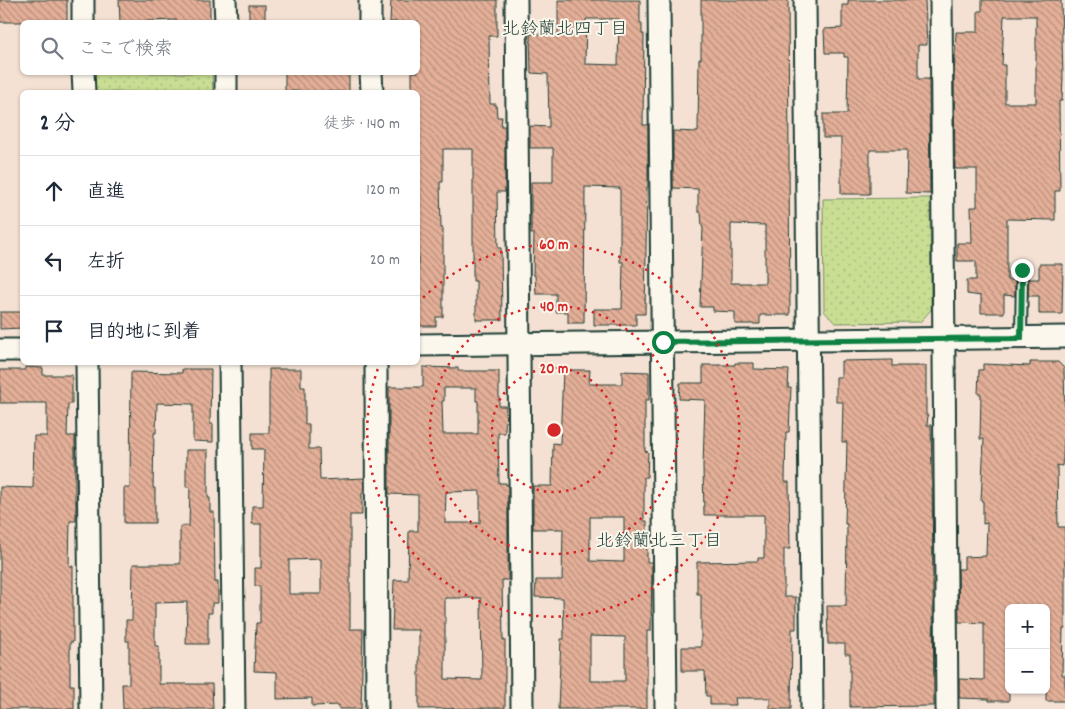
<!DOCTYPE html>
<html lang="ja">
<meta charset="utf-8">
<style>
body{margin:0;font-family:Dekko,"Klee One",sans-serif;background:#f6f6f7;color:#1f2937}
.controls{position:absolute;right:15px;bottom:15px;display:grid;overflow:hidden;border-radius:8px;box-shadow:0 1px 4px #0004}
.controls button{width:45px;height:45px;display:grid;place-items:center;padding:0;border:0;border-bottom:1px solid #e0e1e3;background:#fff;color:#1f2937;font:25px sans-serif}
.stop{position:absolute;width:15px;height:15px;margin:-11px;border:4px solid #0b8043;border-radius:50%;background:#fff}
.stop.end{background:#0b8043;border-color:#fff;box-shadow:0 1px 5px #0008}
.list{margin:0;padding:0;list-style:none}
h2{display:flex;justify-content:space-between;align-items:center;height:65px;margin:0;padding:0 20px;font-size:21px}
h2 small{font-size:16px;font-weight:400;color:#747a83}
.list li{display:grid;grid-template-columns:32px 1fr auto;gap:15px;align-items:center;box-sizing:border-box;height:70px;padding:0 20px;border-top:1px solid #e0e1e3}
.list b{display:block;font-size:19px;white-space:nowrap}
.list em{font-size:16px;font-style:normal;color:#747a83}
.icon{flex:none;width:28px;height:28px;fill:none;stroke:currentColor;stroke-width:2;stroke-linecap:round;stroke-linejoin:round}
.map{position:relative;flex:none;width:1065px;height:709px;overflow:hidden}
.search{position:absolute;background:#fff;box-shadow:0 1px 4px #0004;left:20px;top:20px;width:400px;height:55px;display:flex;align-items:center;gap:12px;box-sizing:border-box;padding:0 18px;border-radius:8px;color:#747a83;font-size:19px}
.panel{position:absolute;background:#fff;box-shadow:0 1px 4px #0004;left:20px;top:90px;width:400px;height:275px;border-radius:8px}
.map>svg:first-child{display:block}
</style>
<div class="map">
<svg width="1065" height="709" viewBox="0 0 1065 709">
<defs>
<pattern id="grass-dots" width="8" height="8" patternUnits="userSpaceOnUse" patternTransform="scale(1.25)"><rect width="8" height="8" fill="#c9de93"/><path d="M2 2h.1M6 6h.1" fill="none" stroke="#acbf7f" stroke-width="1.8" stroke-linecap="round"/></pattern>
<pattern id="building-back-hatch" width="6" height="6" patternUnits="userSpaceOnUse" patternTransform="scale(1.25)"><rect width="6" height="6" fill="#e4af98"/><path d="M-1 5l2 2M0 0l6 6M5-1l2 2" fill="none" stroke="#b8907d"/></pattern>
</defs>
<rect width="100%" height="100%" fill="#f4e1d3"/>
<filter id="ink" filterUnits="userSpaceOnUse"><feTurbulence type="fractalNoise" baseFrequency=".02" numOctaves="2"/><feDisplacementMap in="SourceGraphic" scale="10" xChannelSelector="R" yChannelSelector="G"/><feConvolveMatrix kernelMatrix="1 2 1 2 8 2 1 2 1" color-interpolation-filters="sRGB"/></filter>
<g filter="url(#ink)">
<g fill="url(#grass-dots)" stroke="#748e64">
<path d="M 95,73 L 212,73 L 213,92 L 95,92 Z"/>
<path d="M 930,198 L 931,310 L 920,322 L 835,323 L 824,311 L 823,199 Z"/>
</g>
<g fill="url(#building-back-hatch)" stroke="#1f3d34" fill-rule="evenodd">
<rect x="0" y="0" width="67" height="22"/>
<path d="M 119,0 L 210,0 L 210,22 L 176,22 L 176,20 L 120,22 Z"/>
<path d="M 391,0 L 497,0 L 497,36 L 489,36 L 490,104 L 496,104 L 497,117 L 502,117 L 501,126 L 505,126 L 505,192 L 497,192 L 498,248 L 501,248 L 502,320 L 476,320 L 476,281 L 473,281 L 473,149 L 443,149 L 443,182 L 440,182 L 441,228 L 443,228 L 443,317 L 436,317 L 436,326 L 419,326 L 419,317 L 418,317 L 418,92 L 412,92 L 412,72 L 418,72 L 418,22 L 390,22 Z"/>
<path d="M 558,0 L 640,0 L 640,23 L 642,23 L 642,34 L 644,34 L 643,125 L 648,125 L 648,187 L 647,187 L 645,314 L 636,314 L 636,325 L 594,325 L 594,309 L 622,309 L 623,262 L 620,262 L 620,188 L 585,187 L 584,323 L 568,323 L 568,312 L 556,312 L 556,294 L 536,294 L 535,275 L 533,275 L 534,234 L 531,234 L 531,182 L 553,182 L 553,148 L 530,148 L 530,126 L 549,127 L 548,74 L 531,73 L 530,34 L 558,34 ZM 586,19 L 619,19 L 618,65 L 585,64 Z"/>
<path d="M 701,0 L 788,0 L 790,315 L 760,315 L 760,324 L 735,324 L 735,312 L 713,311 L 713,307 L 700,307 L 703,227 L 702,227 L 701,212 L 698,212 L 698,189 L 673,188 L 673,131 L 698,132 L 699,59 L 701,59 ZM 731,224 L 765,225 L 765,283 L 731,283 Z"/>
<path d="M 848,0 L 925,0 L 927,45 L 918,45 L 918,79 L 929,79 L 930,194 L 906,193 L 907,150 L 870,150 L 870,194 L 841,194 L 841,138 L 823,138 L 823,114 L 847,114 L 848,57 L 844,57 L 844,53 L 825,53 L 824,29 L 842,28 L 842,5 L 848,5 Z"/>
<path d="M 982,0 L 1061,0 L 1063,78 L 1062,101 L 1059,101 L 1060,191 L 1055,191 L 1055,220 L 1007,219 L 1007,280 L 1015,280 L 1015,296 L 1004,295 L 1004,313 L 981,313 L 981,296 L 967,294 L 967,280 L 976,280 L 976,261 L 957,261 L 957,243 L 972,243 L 971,207 L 977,207 L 977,169 L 955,169 L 954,79 L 956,32 L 978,32 L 978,11 L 982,11 ZM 1004,16 L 1036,16 L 1036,103 L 1005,103 L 1005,65 L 1002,65 Z"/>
<rect x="249" y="5" width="16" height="17"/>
<path d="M 285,72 L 349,72 L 349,92 L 285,91 Z"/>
<path d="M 1039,264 L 1063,264 L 1062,314 L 1039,314 L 1039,296 L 1028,296 L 1029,279 L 1039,279 Z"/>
<path d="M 0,312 L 22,312 L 22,328 L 0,329 Z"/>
<path d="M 892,360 L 892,366 L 926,366 L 926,415 L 928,415 L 927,425 L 931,425 L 932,471 L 934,706 L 850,707 L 850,654 L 845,654 L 845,644 L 828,644 L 827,606 L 846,606 L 847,524 L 845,524 L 847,442 L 842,442 L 843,402 L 836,402 L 836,377 L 841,377 L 841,361 Z"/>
<path d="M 1030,362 L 1058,362 L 1064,368 L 1065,414 L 1063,458 L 1062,466 L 1057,465 L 1058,527 L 1065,527 L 1065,629 L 1063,629 L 1062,675 L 1065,675 L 1065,701 L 1046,701 L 1046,608 L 1009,608 L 1009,701 L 989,701 L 989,699 L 959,698 L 959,679 L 984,680 L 984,623 L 959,622 L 958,569 L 964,569 L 964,557 L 986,556 L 987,523 L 983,524 L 983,501 L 981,501 L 984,439 L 980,439 L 981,394 L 978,394 L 979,370 L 983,370 L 983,364 L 1030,366 Z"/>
<path d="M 735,363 L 754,363 L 754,369 L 789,370 L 788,388 L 791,388 L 789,432 L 786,432 L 785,482 L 789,482 L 790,549 L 784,549 L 784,597 L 796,597 L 796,629 L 792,629 L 791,709 L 770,709 L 770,698 L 735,698 L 736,705 L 710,705 L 710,696 L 706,696 L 705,671 L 682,671 L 682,647 L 701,647 L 701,594 L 697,594 L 697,562 L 758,561 L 758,558 L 764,558 L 764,515 L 704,515 L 703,466 L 705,400 L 679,399 L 680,383 L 703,383 L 703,365 L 735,365 Z"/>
<path d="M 25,367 L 43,368 L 43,375 L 72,375 L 72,404 L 68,404 L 67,436 L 75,436 L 75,500 L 76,500 L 76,521 L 70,521 L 69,566 L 73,566 L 73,642 L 70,642 L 70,685 L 74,685 L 74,709 L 0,709 L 0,487 L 33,488 L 34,436 L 47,436 L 47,403 L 0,403 L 0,370 L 25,370 Z"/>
<path d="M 423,367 L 458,368 L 458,371 L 499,371 L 499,406 L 506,406 L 505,433 L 498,433 L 499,483 L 506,483 L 506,485 L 508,485 L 508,580 L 502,580 L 503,640 L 505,640 L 505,708 L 419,709 L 419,630 L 392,630 L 394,580 L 408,580 L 409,531 L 418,531 L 418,495 L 389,494 L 389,387 L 423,387 ZM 444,388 L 476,388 L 476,401 L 478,401 L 478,434 L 443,434 L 442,401 L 444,401 ZM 480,491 L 480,523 L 445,523 L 446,492 ZM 445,598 L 481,598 L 482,680 L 445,679 Z"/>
<path d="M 182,369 L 211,369 L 210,424 L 213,424 L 213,442 L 193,441 L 193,404 L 157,403 L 156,433 L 154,433 L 153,488 L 155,488 L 155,523 L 124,523 L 124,488 L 130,488 L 131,372 L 182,373 Z"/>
<path d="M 269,369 L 301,369 L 301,387 L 305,387 L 305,424 L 309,424 L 309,449 L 319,449 L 320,480 L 364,478 L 364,493 L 362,493 L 362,515 L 350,515 L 350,629 L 363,629 L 361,709 L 339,709 L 339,705 L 312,706 L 312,698 L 277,699 L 277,672 L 254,671 L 256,623 L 260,623 L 260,586 L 255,586 L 255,568 L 261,568 L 261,524 L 252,524 L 252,506 L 263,506 L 264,449 L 252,449 L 252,433 L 269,433 ZM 321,559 L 321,594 L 289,594 L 289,560 Z"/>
<path d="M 563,370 L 590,370 L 589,384 L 622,384 L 622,371 L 649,372 L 649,400 L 645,400 L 645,451 L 648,452 L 647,477 L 644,477 L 644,521 L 647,521 L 647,562 L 652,562 L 651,631 L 647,631 L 647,709 L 558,709 L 561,639 L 564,639 L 563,598 L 535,597 L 536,580 L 562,580 L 563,529 L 533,529 L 533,486 L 552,486 L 553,443 L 560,444 ZM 590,517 L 624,517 L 624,562 L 590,561 ZM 590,636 L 625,637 L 625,681 L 590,681 Z"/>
<path d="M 186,450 L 208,450 L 208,498 L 210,498 L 210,512 L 214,512 L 215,582 L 218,582 L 218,603 L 212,603 L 212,613 L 208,613 L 208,644 L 186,644 L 187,602 L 155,603 L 155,646 L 159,646 L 159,684 L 212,684 L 213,709 L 123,709 L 122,684 L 129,684 L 129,641 L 126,641 L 126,620 L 132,620 L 133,564 L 180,564 L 180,526 L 189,526 L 190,487 L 186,487 Z"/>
</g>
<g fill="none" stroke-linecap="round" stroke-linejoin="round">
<defs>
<path id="service" d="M 1021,338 L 1022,270"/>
<g id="minor">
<path d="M 83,0 L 83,22"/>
<path d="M 225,0 L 226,22"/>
<path d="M 370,0 L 370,22"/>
<path d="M 516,0 L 522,709"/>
<path d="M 659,0 L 666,709"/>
<path d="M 805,0 L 812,709"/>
<path d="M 941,0 L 947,709"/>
<path d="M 83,72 L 84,92"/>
<path d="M 226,72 L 226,92"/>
<path d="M 371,72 L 372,92"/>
<path d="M 418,345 L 1065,337"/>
<path d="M 0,350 L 22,350"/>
<path d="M 87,362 L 91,709"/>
<path d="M 230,362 L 234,709"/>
<path d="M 376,362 L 377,709"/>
</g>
</defs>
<use href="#service" stroke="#1f3d34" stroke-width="14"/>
<use href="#minor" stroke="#1f3d34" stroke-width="25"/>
<use href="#service" stroke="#fbf7ec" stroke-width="10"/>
<use href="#minor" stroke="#fbf7ec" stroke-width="21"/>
</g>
</g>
<g fill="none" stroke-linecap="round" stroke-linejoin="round" filter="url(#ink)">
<path stroke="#0b8043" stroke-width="6" d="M 663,342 L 1021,338 L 1022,270"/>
</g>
<g fill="none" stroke="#d62828" stroke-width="2.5" stroke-dasharray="2.5 5">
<circle cx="554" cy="430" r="62"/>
<circle cx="554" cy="430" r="124"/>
<path d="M418 303A186 186 0 1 1 380 363"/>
</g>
<g text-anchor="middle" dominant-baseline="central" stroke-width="4" stroke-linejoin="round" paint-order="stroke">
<g font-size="18" fill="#1f3d34" stroke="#fbf7ec">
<text x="565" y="30">北鈴蘭北四丁目</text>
<text x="659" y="542">北鈴蘭北三丁目</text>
</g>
</g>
<circle cx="554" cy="430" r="8" fill="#d62828" stroke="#fbf7ec" stroke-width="2.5"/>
<g font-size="15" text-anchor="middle" font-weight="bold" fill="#d62828" stroke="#fbf7ec" stroke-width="4" stroke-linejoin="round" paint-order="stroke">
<text x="554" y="249">60 m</text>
<text x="554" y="311">40 m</text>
<text x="554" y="373">20 m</text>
</g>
</svg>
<div class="controls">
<button>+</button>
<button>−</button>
</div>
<div class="stop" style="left:663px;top:342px"></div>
<div class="stop end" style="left:1022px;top:270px"></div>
<div class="search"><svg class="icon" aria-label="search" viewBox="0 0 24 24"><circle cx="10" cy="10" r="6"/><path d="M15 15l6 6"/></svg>ここで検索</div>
<section class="panel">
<h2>2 分<small>徒歩 · 140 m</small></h2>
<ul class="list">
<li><svg class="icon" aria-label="ahead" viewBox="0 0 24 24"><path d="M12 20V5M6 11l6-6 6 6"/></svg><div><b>直進</b></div><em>120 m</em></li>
<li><svg class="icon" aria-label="left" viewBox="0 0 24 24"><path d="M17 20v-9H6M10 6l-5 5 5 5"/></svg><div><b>左折</b></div><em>20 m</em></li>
<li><svg class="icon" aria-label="arrive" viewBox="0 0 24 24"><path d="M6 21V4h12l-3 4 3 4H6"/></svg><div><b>目的地に到着</b></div></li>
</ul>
</section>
</div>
